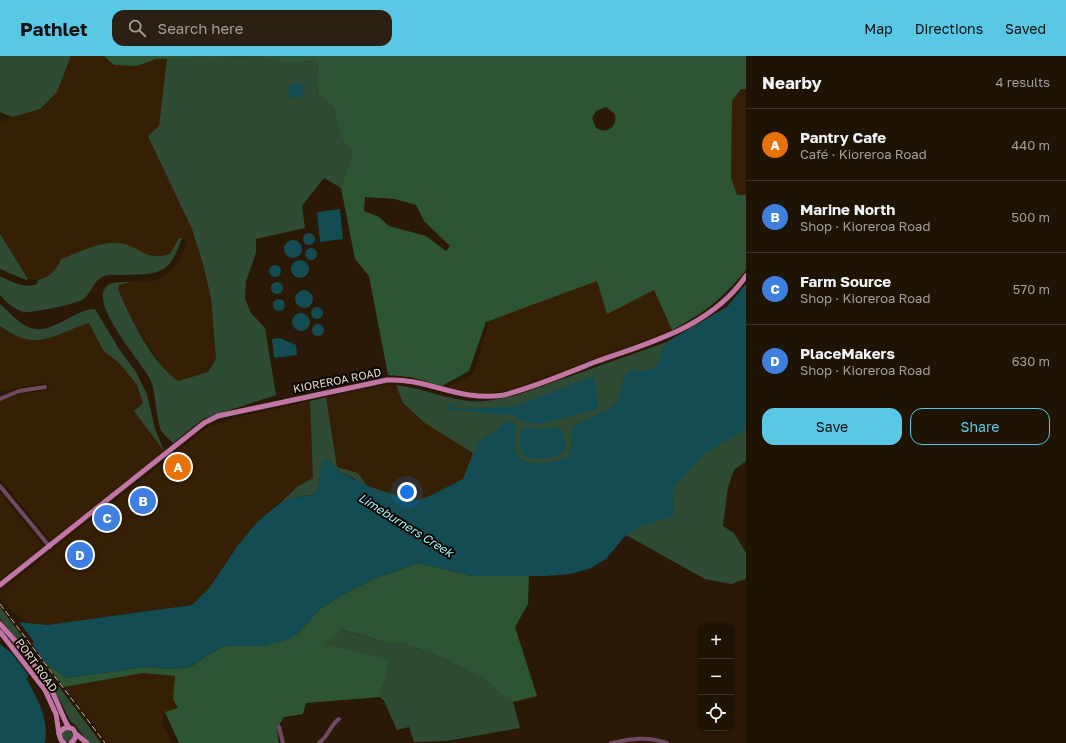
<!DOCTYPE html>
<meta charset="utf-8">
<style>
body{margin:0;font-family:"Golos Text",sans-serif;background:#2c2013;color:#f1f3f6}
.controls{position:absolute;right:12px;bottom:12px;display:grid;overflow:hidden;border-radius:8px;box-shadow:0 1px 3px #0004}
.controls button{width:36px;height:36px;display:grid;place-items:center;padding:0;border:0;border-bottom:1px solid #3c3226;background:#1f1304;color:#f1f3f6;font:20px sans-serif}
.you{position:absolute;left:407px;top:436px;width:14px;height:14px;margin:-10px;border:3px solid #fff;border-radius:50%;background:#1a73e8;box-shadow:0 0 0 6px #1a73e833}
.badge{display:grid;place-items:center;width:26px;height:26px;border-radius:50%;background:#59c8e5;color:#fff;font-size:13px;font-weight:700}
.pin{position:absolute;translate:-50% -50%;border:2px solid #fff;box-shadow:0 1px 4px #0006}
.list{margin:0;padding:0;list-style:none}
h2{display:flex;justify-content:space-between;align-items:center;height:52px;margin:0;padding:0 16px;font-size:17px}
h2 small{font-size:13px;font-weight:400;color:#a19e9a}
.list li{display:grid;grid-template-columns:26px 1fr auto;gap:12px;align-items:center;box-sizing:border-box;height:72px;padding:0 16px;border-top:1px solid #3c3226}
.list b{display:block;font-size:15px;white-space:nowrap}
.list p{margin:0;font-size:13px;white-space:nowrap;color:#a19e9a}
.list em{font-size:13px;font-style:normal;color:#a19e9a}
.actions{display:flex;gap:8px;padding:12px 16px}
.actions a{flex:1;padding:9px 0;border:1px solid #59c8e5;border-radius:12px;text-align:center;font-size:14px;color:#59c8e5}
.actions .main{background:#59c8e5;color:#111}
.icon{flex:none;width:22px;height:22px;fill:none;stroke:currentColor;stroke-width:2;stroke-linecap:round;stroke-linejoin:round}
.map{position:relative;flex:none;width:746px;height:687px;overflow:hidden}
header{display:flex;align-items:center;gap:24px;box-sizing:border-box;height:56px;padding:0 20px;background:#59c8e5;color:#111}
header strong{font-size:19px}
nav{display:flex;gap:22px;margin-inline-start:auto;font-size:14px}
.search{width:280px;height:36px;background:#2c2013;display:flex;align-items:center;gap:10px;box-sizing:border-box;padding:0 14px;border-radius:12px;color:#a19e9a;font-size:15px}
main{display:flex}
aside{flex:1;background:#1f1304}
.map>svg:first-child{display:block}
</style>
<header>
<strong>Pathlet</strong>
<div class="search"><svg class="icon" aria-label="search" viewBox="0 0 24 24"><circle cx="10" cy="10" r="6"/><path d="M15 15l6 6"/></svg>Search here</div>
<nav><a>Map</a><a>Directions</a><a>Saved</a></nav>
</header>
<main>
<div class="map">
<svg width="746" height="687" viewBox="0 0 746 687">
<rect width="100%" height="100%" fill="#291906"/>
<g fill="#352005">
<path d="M 71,0 L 104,0 L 114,9 L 137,10 L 156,3 L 167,2 L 159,70 L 203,208 L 211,242 L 216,303 L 207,316 L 178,325 L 168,318 L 133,267 L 118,233 L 119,229 L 130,226 L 158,224 L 174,212 L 183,197 L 188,183 L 179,182 L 170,198 L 160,201 L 148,200 L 128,189 L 117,187 L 104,187 L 61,203 L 56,214 L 50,220 L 38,224 L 28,223 L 0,178 L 0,66 L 22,57 L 40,53 L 57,36 Z"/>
<path d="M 741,33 L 746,33 L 746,139 L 737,139 L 731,122 L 732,45 Z"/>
<path d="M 597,224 L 654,234 L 672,274 L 507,335 L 480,338 L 449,333 L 450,330 L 465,323 L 474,316 L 489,264 Z"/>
<path d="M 89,267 L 103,294 L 120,308 L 137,329 L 143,347 L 134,355 L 164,395 L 55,481 L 49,483 L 0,423 L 0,345 L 19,338 L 49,334 L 47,327 L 16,332 L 0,336 L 0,270 L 10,278 L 40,285 Z"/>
<path d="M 396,329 L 403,347 L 473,397 L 463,423 L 428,441 L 415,445 L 366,430 L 358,417 L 337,411 L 326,341 L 381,330 Z"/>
<path d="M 310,345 L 313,422 L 297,431 L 258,465 L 238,489 L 210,531 L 192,549 L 47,569 L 28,567 L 8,552 L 0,541 L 0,536 L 208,371 L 230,363 Z"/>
<path d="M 0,437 L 41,488 L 39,494 L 0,524 Z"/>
<path d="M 143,617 L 175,620 L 173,643 L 178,652 L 165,656 L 162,666 L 172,687 L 109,687 L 64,631 Z"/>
</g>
<g fill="#304b34">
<path d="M 0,0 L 71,0 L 57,36 L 40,53 L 12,61 L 0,56 Z"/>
<path d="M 258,0 L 286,7 L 318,5 L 316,27 L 319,40 C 343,57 332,56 340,79 C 342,85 348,92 352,97 L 341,132 L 324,122 L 302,150 L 305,172 L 256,183 L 256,197 L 246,225 L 245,243 L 251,257 L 265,272 L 276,339 L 203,363 L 173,387 C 169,383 165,380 162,376 C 156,366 156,337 151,325 C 143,307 89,249 106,231 C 112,225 122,226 130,226 L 119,229 L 118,233 C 130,262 152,307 178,325 L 208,316 L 216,303 L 211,242 L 203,208 L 192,173 L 148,80 L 159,70 L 167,2 Z"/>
<path d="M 0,178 L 28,223 L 26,224 L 0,213 Z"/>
<path d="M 179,182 L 182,182 C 169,220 159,218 122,219 C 117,219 109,218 104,220 C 93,224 91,239 82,244 C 76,248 31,257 25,256 C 16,255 6,246 0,239 L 0,220 C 12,226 24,233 37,228 L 38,224 C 51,220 56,215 61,203 C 78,197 99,185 118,187 C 140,189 144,206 170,198 Z"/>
<path d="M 746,228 L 746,286 L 477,497 L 351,421 L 339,416 L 329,404 L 319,433 L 312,439 L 295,441 L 280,447 L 297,431 L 313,422 L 310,345 L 326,341 L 337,411 L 358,417 L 367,430 L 415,445 L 428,441 L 463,423 L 473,397 L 425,367 L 403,347 L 396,329 C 421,332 444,342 468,345 C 484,347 502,342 517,339 L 667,286 L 727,251 Z"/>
<path d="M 0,248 C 8,255 17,265 26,270 C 50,283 72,253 95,253 L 119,293 L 136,316 L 147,338 L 155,373 L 164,395 L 134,355 L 143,347 L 137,329 L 120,308 L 103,294 L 89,267 C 52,279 36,297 0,270 Z"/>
<path d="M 746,296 L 746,405 L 734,414 L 728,431 L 723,470 L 734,477 L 746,497 L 746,523 L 731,528 L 705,523 L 626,479 L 619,487 Z"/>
<path d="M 0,551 L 30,591 L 26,594 L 0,563 Z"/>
<path d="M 342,574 L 396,589 L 400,586 L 443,602 L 489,627 L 505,643 L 513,646 L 520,672 L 446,685 L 414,686 L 409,671 L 397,674 L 384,645 L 380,641 L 391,603 L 325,587 Z"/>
<path d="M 42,608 L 101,687 L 89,687 L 75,669 L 70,665 L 61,646 L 38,611 Z"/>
<circle cx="67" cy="680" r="5.5"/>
</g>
<g fill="#2e5533" fill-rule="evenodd">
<path d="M 104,0 L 746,0 L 746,33 L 741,33 L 732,45 L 731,122 L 737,139 L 746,139 L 746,214 C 721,244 706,256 672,274 L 654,234 L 607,258 L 597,225 L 486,266 L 469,315 L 442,330 L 410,321 L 388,319 L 369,220 L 355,203 L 341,132 L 352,97 C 348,92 342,85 340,79 C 332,56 343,57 319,40 L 316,27 L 318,5 L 286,7 L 258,0 L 218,1 L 156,3 L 137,10 L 114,9 ZM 606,51 L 615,58 C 618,70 607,79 596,72 L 592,62 L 596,55 ZM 365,141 L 395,143 L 416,149 L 424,165 L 450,190 L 446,195 L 426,180 L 389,170 L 379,161 L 364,155 Z"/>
<path d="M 418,507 L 472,520 L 529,520 L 528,548 L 515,571 L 537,640 L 513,646 L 505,643 L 489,627 L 443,602 L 400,586 L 396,589 L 343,574 L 325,587 L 391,603 L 380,641 L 306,647 L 303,658 L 284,661 L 277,673 L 279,687 L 179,687 L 165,656 L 178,652 L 173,643 L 175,620 L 143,617 L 64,631 L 45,606 L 66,622 L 144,611 L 171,613 L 190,611 L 216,594 L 226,590 L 264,590 L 297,578 L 320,553 L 345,537 L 371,524 Z"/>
</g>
<g fill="#134c52">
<path d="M 297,27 L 305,29 L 303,40 L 289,42 L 288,32 L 292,28 Z"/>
<path d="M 340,153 L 343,183 L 320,186 L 317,156 Z"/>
<circle cx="309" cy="183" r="6"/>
<circle cx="293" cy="193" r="9"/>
<circle cx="311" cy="198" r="6"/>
<circle cx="300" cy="213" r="9"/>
<circle cx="275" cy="215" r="6"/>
<circle cx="277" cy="232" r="6"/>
<path d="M 746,228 L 746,373 L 703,399 L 675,430 L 672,439 L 674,446 L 673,460 L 638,471 L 626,479 L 606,503 L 589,513 L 570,518 L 545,520 L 472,520 L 418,507 L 371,524 L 345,537 L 320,553 L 297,578 L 287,584 L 264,590 L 226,590 L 216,594 L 190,611 L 171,613 L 144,611 L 66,622 L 45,606 L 29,618 L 27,623 C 38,644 49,662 45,687 L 0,687 L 0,588 L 14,599 L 26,594 L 34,586 L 19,566 L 47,569 L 192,549 L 210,531 L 238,489 L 258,465 L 280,447 L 295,441 L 312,439 L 318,433 L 322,406 L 325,403 L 329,404 L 339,416 L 376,434 L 415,445 L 428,441 L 463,423 L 479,386 L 508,365 L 514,367 L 517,371 C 507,415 536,410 567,402 L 571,391 L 572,373 L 577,368 L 611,352 L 618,344 L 624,320 L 631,314 C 669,318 652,303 667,286 L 727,251 Z"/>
<circle cx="304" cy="243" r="9"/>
<circle cx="279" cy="249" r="6"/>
<circle cx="317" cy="257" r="6"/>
<circle cx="301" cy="266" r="9"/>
<circle cx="318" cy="274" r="6"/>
<path d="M 280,282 L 296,289 L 297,299 L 274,302 L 272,283 Z"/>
<path d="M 594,320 L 598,353 L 540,368 L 521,365 L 509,357 L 505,359 L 444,353 L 447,350 L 463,353 L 513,351 Z"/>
<path d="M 525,371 L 541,373 L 558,371 C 562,373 563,376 564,381 C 565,385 567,389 565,393 C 561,404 534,404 525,401 L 520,391 L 521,374 Z"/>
</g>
<g fill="#291906">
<path d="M 32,587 L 45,607 L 43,609 L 29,589 Z"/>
<path d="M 7,591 L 15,596 L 23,593 L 39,613 L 30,621 Z"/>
</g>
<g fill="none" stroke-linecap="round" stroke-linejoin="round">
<g stroke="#6f4a61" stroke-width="4">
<path d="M 0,343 L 19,335 L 45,331"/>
<path d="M 0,430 L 50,491"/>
<path d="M 279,671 L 283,687"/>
<path d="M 319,687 C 329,680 330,669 339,663"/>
<path d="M 611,687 C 632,683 646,680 667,687"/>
</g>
<g stroke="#c176a5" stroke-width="5">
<path d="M 0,529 L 204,367 L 218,360 L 387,324 C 429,322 458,346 504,339 C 535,331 565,318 595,306 C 651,286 711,271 746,220"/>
<path d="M 0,568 C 18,587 36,610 50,632 C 58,645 61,659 69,672"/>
<path d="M 0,576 L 45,634 L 56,658 L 59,678"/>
<path d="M 76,678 L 87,687"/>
<path d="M 64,687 L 61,684 L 59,678 C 62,672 67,670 73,673 C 77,678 76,683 71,687"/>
</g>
<path stroke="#c9bdb0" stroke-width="1" stroke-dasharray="6 3" stroke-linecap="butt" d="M 0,548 L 105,687"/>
</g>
<g text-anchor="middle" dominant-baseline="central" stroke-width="4" stroke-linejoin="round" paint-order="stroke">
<g font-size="11" fill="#e6dbcf" stroke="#0c0602">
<text transform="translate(337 324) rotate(-11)">KIOREROA ROAD</text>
<text transform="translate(37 609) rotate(54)">PORT ROAD</text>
</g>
<g font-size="12" font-style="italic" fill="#a1f4fd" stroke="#0c0602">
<text transform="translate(406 469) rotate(32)">Limeburners Creek</text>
</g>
</g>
</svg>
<div class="controls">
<button>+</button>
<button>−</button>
<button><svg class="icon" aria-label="locate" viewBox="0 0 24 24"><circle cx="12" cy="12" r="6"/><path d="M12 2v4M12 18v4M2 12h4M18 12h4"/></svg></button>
</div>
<div class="you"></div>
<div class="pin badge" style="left:178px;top:411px;background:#e8710a">A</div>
<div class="pin badge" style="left:143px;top:445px;background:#3f7fe0">B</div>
<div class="pin badge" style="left:107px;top:462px;background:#3f7fe0">C</div>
<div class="pin badge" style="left:80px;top:499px;background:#3f7fe0">D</div>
</div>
<aside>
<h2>Nearby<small>4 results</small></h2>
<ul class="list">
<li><span class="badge" style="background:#e8710a">A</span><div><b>Pantry Cafe</b><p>Café · Kioreroa Road</p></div><em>440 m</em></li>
<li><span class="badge" style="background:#3f7fe0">B</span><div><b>Marine North</b><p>Shop · Kioreroa Road</p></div><em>500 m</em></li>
<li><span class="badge" style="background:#3f7fe0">C</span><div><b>Farm Source</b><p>Shop · Kioreroa Road</p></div><em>570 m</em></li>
<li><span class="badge" style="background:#3f7fe0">D</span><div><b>PlaceMakers</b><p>Shop · Kioreroa Road</p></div><em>630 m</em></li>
</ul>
<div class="actions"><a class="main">Save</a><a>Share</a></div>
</aside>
</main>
